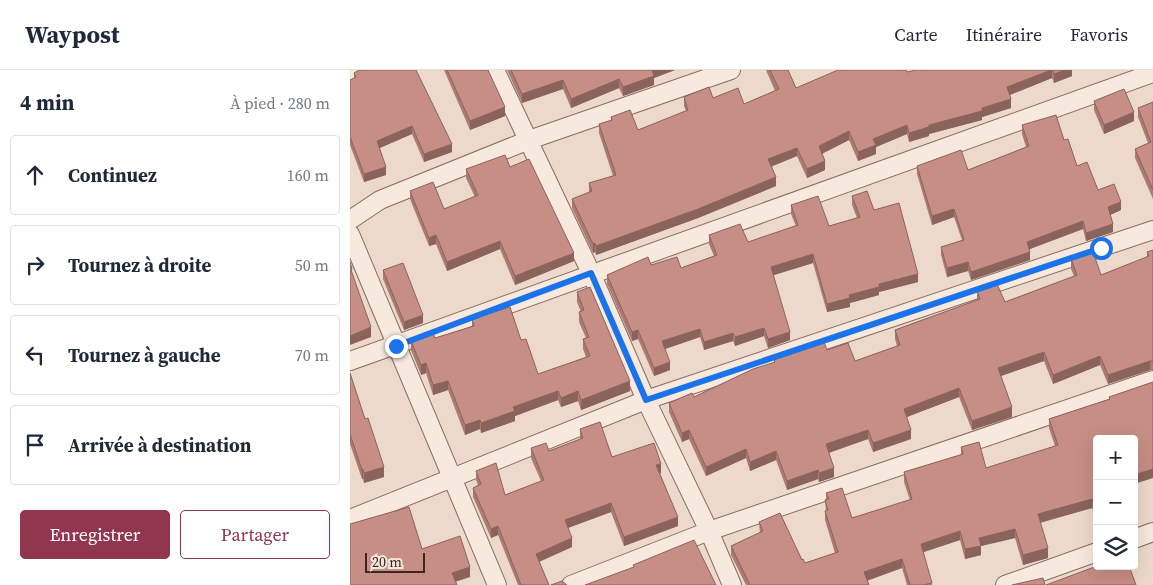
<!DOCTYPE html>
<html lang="fr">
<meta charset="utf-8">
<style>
body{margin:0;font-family:"Source Serif 4",serif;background:#f2f2f3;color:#1f2937}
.controls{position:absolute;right:15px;bottom:15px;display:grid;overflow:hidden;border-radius:5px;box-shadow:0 5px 20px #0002}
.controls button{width:45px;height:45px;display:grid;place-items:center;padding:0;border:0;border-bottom:1px solid #e0e1e3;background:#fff;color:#1f2937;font:25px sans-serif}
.scale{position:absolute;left:15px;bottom:12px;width:60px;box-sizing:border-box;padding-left:5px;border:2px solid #3a2723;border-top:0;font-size:14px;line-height:18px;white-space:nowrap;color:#3a2723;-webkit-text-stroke:4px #f4e6db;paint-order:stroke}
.stop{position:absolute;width:15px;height:15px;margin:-11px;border:4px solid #1a73e8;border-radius:50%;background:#fff}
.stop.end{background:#1a73e8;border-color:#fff;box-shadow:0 1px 5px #0008}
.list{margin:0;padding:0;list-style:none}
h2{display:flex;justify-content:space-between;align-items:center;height:65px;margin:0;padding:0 20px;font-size:21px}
h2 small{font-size:16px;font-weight:400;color:#747a83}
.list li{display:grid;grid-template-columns:32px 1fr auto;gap:15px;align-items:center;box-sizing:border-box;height:80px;margin:0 10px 10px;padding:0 10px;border:1px solid #e0e1e3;border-radius:5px}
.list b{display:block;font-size:19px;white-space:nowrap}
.list em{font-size:16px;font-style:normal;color:#747a83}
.actions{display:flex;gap:10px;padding:15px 20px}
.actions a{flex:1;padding:11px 0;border:1px solid #92354f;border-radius:5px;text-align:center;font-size:18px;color:#92354f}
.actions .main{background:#92354f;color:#fff}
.icon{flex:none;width:28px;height:28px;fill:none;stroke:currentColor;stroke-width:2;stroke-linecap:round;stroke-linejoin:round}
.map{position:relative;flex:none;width:803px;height:515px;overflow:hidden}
header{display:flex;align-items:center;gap:30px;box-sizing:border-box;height:70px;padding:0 25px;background:#fff;border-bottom:1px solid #e0e1e3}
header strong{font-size:24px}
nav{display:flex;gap:28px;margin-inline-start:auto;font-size:18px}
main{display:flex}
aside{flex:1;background:#fff}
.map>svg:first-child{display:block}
</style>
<header>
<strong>Waypost</strong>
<nav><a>Carte</a><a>Itinéraire</a><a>Favoris</a></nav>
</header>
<main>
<aside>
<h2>4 min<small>À pied · 280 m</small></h2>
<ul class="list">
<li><svg class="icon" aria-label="ahead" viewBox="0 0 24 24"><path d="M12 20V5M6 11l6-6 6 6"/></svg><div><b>Continuez</b></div><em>160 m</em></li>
<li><svg class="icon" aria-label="right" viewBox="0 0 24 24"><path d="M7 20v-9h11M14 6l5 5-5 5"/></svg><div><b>Tournez à droite</b></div><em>50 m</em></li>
<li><svg class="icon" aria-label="left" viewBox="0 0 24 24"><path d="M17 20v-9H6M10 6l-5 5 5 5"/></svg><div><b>Tournez à gauche</b></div><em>70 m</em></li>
<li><svg class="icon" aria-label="arrive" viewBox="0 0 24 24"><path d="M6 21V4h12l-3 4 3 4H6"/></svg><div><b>Arrivée à destination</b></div></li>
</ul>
<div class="actions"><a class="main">Enregistrer</a><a>Partager</a></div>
</aside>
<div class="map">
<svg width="803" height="515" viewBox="0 0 803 515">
<rect width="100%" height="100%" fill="#ecd9cb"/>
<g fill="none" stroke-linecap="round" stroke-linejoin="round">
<defs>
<g id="minor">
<path d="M 145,0 L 241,203 L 296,330 L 359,461 L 382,515"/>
<path d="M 0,1 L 3,0"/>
<path d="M 0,150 L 30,130 L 179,70 L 381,0"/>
<path d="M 0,164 L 147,515"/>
<path d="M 0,291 L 803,3"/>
<path d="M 0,449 L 296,330 L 803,160"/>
<path d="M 784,469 L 803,462"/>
<path d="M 221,515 L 359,461 L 803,310"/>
<path d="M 655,515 L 747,482"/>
</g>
</defs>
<use href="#minor" stroke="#886b60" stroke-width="20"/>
<use href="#minor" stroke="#f7e9de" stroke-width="18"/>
</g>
<g fill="#ab7a72">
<path d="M 94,0 L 138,0 L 155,46 L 120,60 Z"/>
<path d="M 157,0 L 325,0 L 304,8 L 304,15 L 273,26 L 269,18 L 221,38 L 213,19 L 172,33 Z"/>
<path d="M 416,0 L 438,0 L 446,18 L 557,2 L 722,0 L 722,6 L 704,13 L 702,8 L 660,25 L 661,38 L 632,47 L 632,50 L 579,64 L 579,66 L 559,72 L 557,64 L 526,77 L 526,84 L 508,91 L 499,70 L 472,84 L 475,100 L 457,108 L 447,86 L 422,96 L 426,116 L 348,148 L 246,185 L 245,182 L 243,183 L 222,138 L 222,129 L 239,122 L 239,113 L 263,106 L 249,63 L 249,54 L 261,51 L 261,47 L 288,60 L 336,41 L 334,36 L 334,27 L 363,28 L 394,34 L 425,21 Z"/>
<path d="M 4,3 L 102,82 L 74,92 L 62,64 L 30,78 L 36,105 L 14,112 L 0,75 L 0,10 L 4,8 Z"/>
<path d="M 744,31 L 784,51 L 754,64 L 744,40 Z"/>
<path d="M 803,32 L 803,129 L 785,88 L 785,79 L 798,73 L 788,47 L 788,38 Z"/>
<path d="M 672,55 L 714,70 L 727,96 L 748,120 L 771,140 L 760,145 L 763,162 L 736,171 L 733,159 L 680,179 L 680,190 L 621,210 L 618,201 L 597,207 L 591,185 L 591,177 L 612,170 L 604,147 L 582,155 L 567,104 L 567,96 L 618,100 L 676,77 L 672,64 Z"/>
<path d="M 160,97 L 224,191 L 165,215 L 150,179 L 97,201 L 86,174 L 79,176 L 60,129 L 60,121 L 94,139 L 125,127 L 116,108 L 116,99 Z"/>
<path d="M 502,126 L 524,140 L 568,212 L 529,222 L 529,225 L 500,233 L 500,237 L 477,242 L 463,193 L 423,205 L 440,270 L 418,278 L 414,266 L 385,276 L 383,271 L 354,280 L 350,267 L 315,279 L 320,300 L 304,306 L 288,269 L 282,271 L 257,214 L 257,205 L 301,195 L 331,198 L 364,186 L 359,174 L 359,165 L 398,172 L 446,156 L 441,144 L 441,135 L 479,156 L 507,148 L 502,135 Z"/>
<path d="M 803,180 L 803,300 L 800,300 L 758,314 L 750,295 L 703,314 L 694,291 L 651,306 L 662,347 L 622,360 L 609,327 L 557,347 L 561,369 L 523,382 L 518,369 L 479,382 L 484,407 L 469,412 L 468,409 L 437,420 L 426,390 L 400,401 L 396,388 L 356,406 L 339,369 L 332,372 L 319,342 L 319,333 L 344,327 L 424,293 L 424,289 L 477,280 L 505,291 L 547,276 L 545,269 L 545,260 L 627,230 L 627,221 L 655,232 L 724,206 L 721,199 L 721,189 L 751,205 L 797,187 L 797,182 Z"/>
<path d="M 33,200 L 73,253 L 54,260 L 33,209 Z"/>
<path d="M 227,222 L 280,321 L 231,340 L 228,331 L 211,337 L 208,330 L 165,346 L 165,351 L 131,363 L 130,359 L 115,365 L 98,320 L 83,325 L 76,303 L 71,305 L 61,280 L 61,271 L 85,268 L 122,256 L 122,249 L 171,270 L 188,304 L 236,287 L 233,279 L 233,269 L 236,268 L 229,252 L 229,242 L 231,242 L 227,232 Z"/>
<path d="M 0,303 L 34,407 L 14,413 L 13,409 L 12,409 L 0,374 Z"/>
<path d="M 803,312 L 747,369 L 747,451 L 742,438 L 690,453 L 698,488 L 673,495 L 665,468 L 631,476 L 631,485 L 615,489 L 610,470 L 573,482 L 582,515 L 557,515 L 552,498 L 517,510 L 519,515 L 396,515 L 381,485 L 381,476 L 410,463 L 409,452 L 455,493 L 485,483 L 475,450 L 475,441 L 476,441 L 475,430 L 476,429 L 476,423 L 502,448 L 560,430 L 554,412 L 554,402 L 611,385 L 611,377 L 636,398 L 705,376 L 699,358 L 699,349 L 759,329 L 759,327 Z"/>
<path d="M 230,359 L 262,387 L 311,403 L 310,403 L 328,456 L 274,476 L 261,442 L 218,458 L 222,477 L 189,492 L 199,515 L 168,515 L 148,465 L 141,468 L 123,427 L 123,418 L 128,415 L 126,410 L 126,401 L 155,425 L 191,411 L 181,388 L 181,378 L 199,381 L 230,369 Z"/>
</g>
<g fill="#8b635d">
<path d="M 302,0 L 325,0 L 304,8 L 304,15 L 273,26 L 273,17 Z"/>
<path d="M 701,0 L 702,0 L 702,8 L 657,26 L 657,17 Z"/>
<path d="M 715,0 L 722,0 L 722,6 L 704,13 L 704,4 Z"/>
<path d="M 269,9 L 269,18 L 221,38 L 221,29 Z"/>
<path d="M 213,10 L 213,19 L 172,33 L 172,24 Z"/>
<path d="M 661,29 L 661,38 L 632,47 L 632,50 L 579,64 L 579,66 L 559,72 L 559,63 L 579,55 Z"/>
<path d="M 155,37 L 155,46 L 120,60 L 120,51 Z"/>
<path d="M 784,42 L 784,51 L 754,64 L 754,55 Z"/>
<path d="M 557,55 L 557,64 L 526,77 L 526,84 L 508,91 L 508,82 L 523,69 Z"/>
<path d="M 62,56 L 62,64 L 27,79 L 27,71 Z"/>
<path d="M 499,61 L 499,70 L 469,85 L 469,76 Z"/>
<path d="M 102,74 L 102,82 L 74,92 L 74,84 Z"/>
<path d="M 447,78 L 447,86 L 418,98 L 418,89 Z"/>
<path d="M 475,91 L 475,100 L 457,108 L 457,99 Z"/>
<path d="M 36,97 L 36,105 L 14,112 L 14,104 Z"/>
<path d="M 426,107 L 426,116 L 348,148 L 246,185 L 246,176 Z"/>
<path d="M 771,132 L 771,140 L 758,146 L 758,137 Z"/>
<path d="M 604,139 L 604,147 L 582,155 L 582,146 Z"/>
<path d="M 733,151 L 733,159 L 677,180 L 677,172 Z"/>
<path d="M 763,154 L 763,162 L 736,171 L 736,163 Z"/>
<path d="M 86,165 L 86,174 L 79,176 L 79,168 Z"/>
<path d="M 150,171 L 150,179 L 97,201 L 97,192 Z"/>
<path d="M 245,173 L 245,182 L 243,183 L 243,174 Z"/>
<path d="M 680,182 L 680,190 L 621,210 L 621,202 Z"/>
<path d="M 224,183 L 224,191 L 165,215 L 165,206 Z"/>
<path d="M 463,184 L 463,193 L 421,206 L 421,197 Z"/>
<path d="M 618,192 L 618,201 L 597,207 L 597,198 Z"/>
<path d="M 568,204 L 568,212 L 529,222 L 529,225 L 500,233 L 500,237 L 477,242 L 477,234 L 499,225 L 529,214 Z"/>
<path d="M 73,245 L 73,253 L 54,260 L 54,252 Z"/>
<path d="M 21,257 L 21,267 L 0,275 L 0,266 Z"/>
<path d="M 414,258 L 414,266 L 385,276 L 385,267 Z"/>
<path d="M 350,259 L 350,267 L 312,280 L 312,271 Z"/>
<path d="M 288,260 L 288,269 L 282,271 L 282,262 Z"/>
<path d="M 440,262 L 440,270 L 418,278 L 418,269 Z"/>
<path d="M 383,263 L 383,271 L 354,280 L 354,272 Z"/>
<path d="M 694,282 L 694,291 L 648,307 L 648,298 Z"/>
<path d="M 750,286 L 750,295 L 703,314 L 703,305 Z"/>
<path d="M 800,291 L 800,300 L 758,314 L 758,305 Z"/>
<path d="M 320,292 L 320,300 L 304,306 L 304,298 Z"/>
<path d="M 76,293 L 76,303 L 71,305 L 71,295 Z"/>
<path d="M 98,311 L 98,320 L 83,325 L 83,315 Z"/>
<path d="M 280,311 L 280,321 L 231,340 L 231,330 Z"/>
<path d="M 609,318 L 609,327 L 554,348 L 554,339 Z"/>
<path d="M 208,321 L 208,330 L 165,346 L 165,351 L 131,363 L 131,353 L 163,337 Z"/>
<path d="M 228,321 L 228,331 L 211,337 L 211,328 Z"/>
<path d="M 662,337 L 662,347 L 622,360 L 622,351 Z"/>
<path d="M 130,350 L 130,359 L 115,365 L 115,355 Z"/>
<path d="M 339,360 L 339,369 L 332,372 L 332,363 Z"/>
<path d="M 518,360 L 518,369 L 476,384 L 476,374 Z"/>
<path d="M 561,360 L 561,369 L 523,382 L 523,373 Z"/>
<path d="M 396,379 L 396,388 L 356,406 L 356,397 Z"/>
<path d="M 426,381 L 426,390 L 400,401 L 400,392 Z"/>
<path d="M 311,394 L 311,403 L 306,404 L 306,395 Z"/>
<path d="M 34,397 L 34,407 L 14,413 L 14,403 Z"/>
<path d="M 484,398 L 484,407 L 469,412 L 469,403 Z"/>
<path d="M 13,399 L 13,409 L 12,409 L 12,400 Z"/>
<path d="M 803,399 L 803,408 L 784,414 L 784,405 Z"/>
<path d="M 468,400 L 468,409 L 437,420 L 437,411 Z"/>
<path d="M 742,429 L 742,438 L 688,453 L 688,444 Z"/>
<path d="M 261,433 L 261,442 L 215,459 L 215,450 Z"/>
<path d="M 328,447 L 328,456 L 274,476 L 274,467 Z"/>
<path d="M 148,456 L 148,465 L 141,468 L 141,459 Z"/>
<path d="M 665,459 L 665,468 L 631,476 L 631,485 L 615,489 L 615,479 L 629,468 Z"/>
<path d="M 610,461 L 610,470 L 571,483 L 571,474 Z"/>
<path d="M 222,468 L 222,477 L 186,493 L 186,484 Z"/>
<path d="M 698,478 L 698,488 L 673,495 L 673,485 Z"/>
<path d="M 552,489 L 552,498 L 514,512 L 514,502 Z"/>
<path d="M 120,497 L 120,507 L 102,513 L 102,503 Z"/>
</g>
<g fill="#c78e85" stroke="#8b635d">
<path d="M 9,0 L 66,0 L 102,74 L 74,84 L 62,56 L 27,71 L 36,97 L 14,104 L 0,67 L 0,10 L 6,7 L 4,3 Z"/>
<path d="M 97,0 L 138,0 L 155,37 L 120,51 Z"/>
<path d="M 161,0 L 302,0 L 304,6 L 273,17 L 269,9 L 221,29 L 213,10 L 172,24 Z"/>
<path d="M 420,0 L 438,0 L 446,18 L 488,0 L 556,0 L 557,2 L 566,0 L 701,0 L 657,17 L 661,29 L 632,38 L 632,41 L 579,55 L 579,57 L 559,63 L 557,55 L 523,69 L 526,75 L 508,82 L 499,61 L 469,76 L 475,91 L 457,99 L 447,78 L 418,89 L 426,107 L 348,139 L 246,176 L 245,173 L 243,174 L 222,129 L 242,121 L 239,113 L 266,105 L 249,54 L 262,50 L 261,47 L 280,40 L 288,60 L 338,40 L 334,27 L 359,17 L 363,28 L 388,18 L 394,34 L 429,19 Z"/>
<path d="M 703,0 L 715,0 L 704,4 Z"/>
<path d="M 774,19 L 784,42 L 754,55 L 744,31 Z"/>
<path d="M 803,32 L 803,120 L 785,79 L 801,72 L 788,38 Z"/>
<path d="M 706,45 L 714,70 L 718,69 L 727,96 L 737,92 L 748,120 L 764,114 L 771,132 L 758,137 L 763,154 L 736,163 L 733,151 L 677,172 L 680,182 L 621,202 L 618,192 L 597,198 L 591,177 L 614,170 L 604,139 L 582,146 L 567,96 L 611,80 L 618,100 L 679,76 L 672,55 Z"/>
<path d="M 155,85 L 160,97 L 179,89 L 224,183 L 165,206 L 150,171 L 97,192 L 86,165 L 79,168 L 60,121 L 83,112 L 94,139 L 128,125 L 116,99 Z"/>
<path d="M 517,121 L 524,140 L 549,133 L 568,204 L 529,214 L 529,217 L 499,225 L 500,228 L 477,234 L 463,184 L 421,197 L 440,262 L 418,269 L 414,258 L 385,267 L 383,263 L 354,272 L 350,259 L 312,271 L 320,292 L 304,298 L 288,260 L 282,262 L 257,205 L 298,187 L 301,195 L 327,187 L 331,198 L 367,185 L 359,165 L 390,154 L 398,172 L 448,155 L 441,135 L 468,126 L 479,156 L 510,147 L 502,126 Z"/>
<path d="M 803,180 L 803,291 L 800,291 L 758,305 L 750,286 L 703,305 L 694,282 L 648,298 L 662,337 L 622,351 L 609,318 L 554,339 L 561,360 L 523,373 L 518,360 L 476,374 L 484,398 L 469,403 L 468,400 L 437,411 L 426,381 L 400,392 L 396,379 L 356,397 L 339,360 L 332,363 L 319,333 L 342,323 L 344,327 L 403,299 L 425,292 L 424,289 L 474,272 L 477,280 L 498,273 L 505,291 L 550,275 L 545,260 L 630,229 L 627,221 L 647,214 L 655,232 L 727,205 L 721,189 L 743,182 L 751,205 L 799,186 L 797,182 Z"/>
<path d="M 0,192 L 2,199 L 1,200 L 21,257 L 0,266 Z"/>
<path d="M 53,193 L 73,245 L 54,252 L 33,200 Z"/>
<path d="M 240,217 L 280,311 L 231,330 L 228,321 L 211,328 L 208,321 L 163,337 L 165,341 L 131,353 L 130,350 L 115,355 L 98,311 L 83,315 L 76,293 L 71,295 L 61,271 L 83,263 L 85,268 L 124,256 L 122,249 L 160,237 L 171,270 L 176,269 L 188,304 L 240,286 L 233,269 L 239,267 L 229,242 L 234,240 L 227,222 Z"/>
<path d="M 0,303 L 15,349 L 18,348 L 34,397 L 14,403 L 13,399 L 12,400 L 0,364 Z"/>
<path d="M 803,312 L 803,399 L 784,405 L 784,369 L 747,369 L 747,442 L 742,429 L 688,444 L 698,478 L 673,485 L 665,459 L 629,468 L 631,476 L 615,479 L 610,461 L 571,474 L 582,513 L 573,515 L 560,515 L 552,489 L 514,502 L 519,515 L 400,515 L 381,476 L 413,461 L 409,452 L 430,443 L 452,490 L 453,489 L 455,493 L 488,482 L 475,441 L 478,440 L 475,430 L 479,429 L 476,423 L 492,418 L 502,448 L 562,429 L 554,402 L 613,384 L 611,377 L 629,372 L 636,398 L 708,375 L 699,349 L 760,329 L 759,327 Z"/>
<path d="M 250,352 L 262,387 L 304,373 L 311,394 L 306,395 L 328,447 L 274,467 L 261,433 L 215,450 L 222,468 L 186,484 L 199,515 L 171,515 L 148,456 L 141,459 L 123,418 L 131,414 L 126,401 L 146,393 L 155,425 L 194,410 L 181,378 L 196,373 L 199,381 L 233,368 L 230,359 Z"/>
<path d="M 59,437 L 72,479 L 110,466 L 120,497 L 102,503 L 107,515 L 0,515 L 0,454 Z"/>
<path d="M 344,470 L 366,515 L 235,515 L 284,497 L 283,495 Z"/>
<path d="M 747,496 L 779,496 L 786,515 L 696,515 Z"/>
<path d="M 693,508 L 695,515 L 662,515 Z"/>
<path d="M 212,511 L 217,515 L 201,515 Z"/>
</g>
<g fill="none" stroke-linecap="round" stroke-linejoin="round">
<path stroke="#1a73e8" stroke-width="6" d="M 46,276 L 241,203 L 296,330 L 751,178"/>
</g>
</svg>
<div class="controls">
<button>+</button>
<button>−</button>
<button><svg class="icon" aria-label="layers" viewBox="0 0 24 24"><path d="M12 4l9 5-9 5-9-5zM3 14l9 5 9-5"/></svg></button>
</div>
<div class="scale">20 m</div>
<div class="stop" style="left:751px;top:178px"></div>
<div class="stop end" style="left:46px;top:276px"></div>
</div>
</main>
